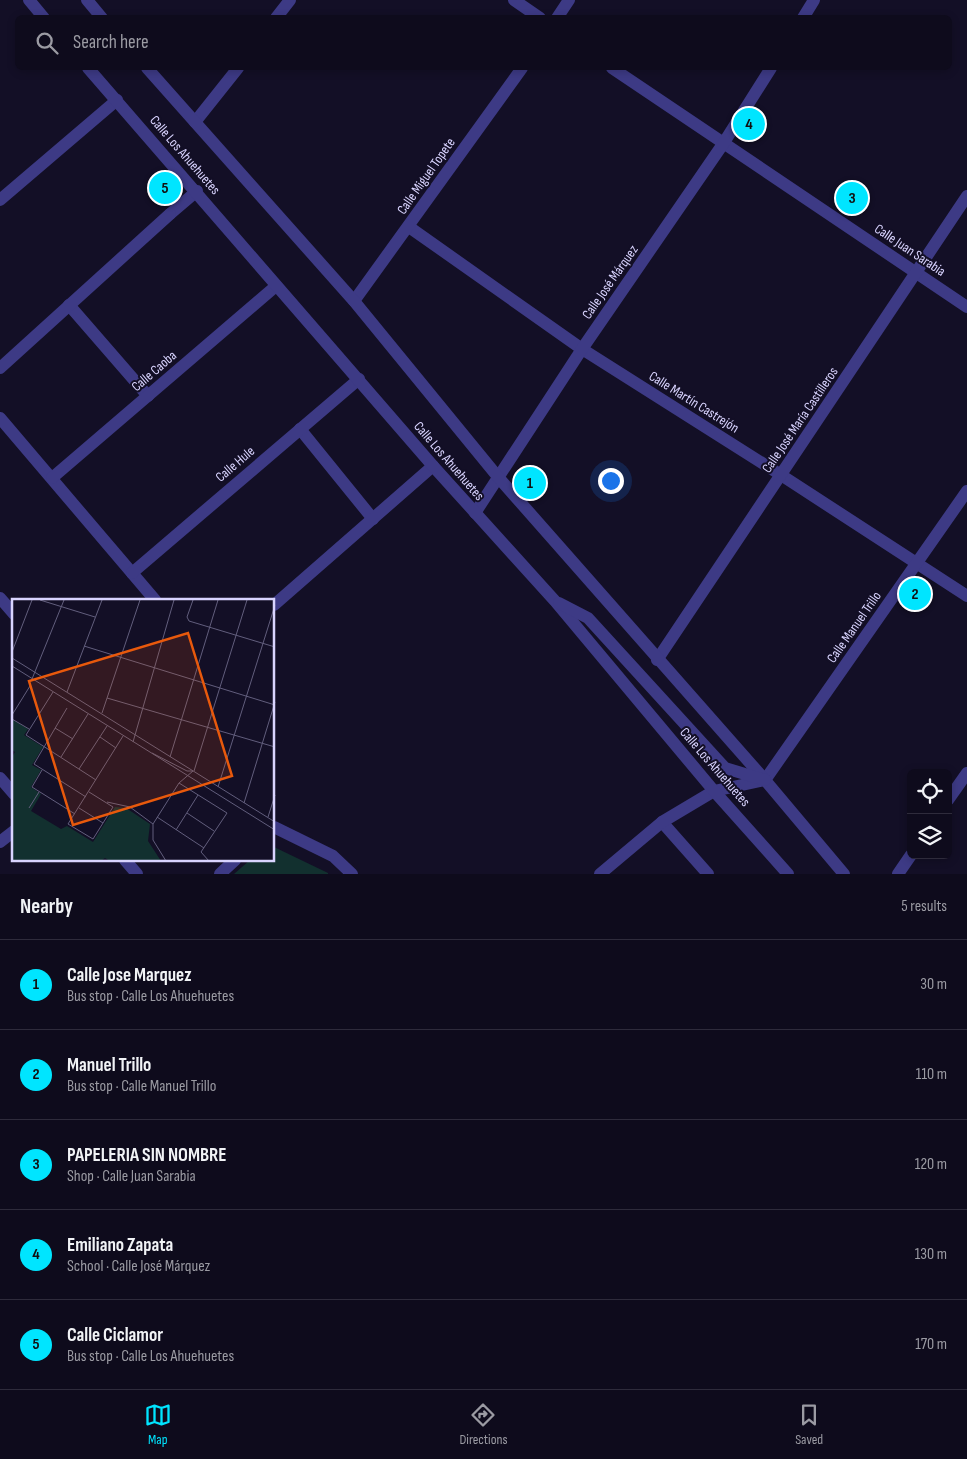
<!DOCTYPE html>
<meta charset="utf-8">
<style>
body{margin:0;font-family:"Sofia Sans Condensed",sans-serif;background:#1c1929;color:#f1f3f6}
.controls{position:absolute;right:15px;bottom:15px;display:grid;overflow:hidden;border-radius:8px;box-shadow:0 2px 8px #0003}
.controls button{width:45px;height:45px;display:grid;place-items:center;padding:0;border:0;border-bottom:1px solid #2e2b3b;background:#0e0b1c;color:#f1f3f6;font:25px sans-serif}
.you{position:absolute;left:610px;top:480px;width:18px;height:18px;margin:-12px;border:4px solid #fff;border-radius:50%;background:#1a73e8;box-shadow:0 0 0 8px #1a73e833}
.badge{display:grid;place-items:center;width:32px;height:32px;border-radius:50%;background:#00e5ff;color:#111;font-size:16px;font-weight:700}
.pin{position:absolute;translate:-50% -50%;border:2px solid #fff;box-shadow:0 1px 5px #0006}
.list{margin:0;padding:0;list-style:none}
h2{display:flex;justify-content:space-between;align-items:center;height:65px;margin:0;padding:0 20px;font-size:21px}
h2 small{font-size:16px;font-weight:400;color:#9b9ba3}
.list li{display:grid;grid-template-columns:32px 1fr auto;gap:15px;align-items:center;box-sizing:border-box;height:90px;padding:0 20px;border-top:1px solid #2e2b3b}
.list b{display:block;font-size:19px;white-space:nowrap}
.list p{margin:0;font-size:16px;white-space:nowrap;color:#9b9ba3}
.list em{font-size:16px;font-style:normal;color:#9b9ba3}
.icon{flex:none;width:28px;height:28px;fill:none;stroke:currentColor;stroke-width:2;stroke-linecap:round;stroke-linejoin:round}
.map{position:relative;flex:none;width:967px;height:874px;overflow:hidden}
.search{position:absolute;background:#0e0b1c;box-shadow:0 2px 8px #0003;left:15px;right:15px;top:15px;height:55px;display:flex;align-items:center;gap:12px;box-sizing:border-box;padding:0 18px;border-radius:8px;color:#9b9ba3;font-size:19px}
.sheet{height:515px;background:#0e0b1c}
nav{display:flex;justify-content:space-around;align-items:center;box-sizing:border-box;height:70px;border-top:1px solid #2e2b3b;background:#0e0b1c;font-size:14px;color:#9b9ba3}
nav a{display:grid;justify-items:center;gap:2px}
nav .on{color:#00e5ff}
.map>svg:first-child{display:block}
</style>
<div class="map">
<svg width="967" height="874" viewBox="0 0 967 874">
<rect width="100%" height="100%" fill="#130f26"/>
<path fill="#12302f" d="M 274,847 L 328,873 L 328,874 L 234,874 L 250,860 L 274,860 Z"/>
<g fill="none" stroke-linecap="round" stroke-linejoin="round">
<path stroke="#3d3a85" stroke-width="12" d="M 170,214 L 197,191"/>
<g stroke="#3d3a85" stroke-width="12">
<path d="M 514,0 L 540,18"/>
<path d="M 276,18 L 290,0"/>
<path d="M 557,18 L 569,0"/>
<path d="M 803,18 L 814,0"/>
<path d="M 612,68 L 967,307"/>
<path d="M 195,122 L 238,68"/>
<path d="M 0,200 L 117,100"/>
<path d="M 409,227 L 582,349 L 781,475 L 967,596"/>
<path d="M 354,301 L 522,68"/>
<path d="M 69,305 L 148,396"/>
<path d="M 0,368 L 170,214"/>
<path d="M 0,418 L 155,600"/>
<path d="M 300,429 L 373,519"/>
<path d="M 52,478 L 276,286"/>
<path d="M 475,513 L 582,349 L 723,144 L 771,68"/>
<path d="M 132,573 L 359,379"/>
<path d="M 0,598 L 14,614"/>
<path d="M 274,605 L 433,466"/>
<path d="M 657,660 L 967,196"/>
<path d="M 0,778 L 14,794"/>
<path d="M 948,800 L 967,773"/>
<path d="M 662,822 L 708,874"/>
<path d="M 274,827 L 333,856 L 352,874"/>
<path d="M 0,842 L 14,831"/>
<path d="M 125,860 L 137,874"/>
<path d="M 220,874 L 235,860"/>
<path d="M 600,874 L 662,822 L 714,791 L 765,780 L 967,491"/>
<path d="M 898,874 L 911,855"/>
</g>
<g stroke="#3d3a85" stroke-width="12">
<path d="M 29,0 L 44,18"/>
<path d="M 87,0 L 102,18"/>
<path d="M 88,68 L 433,466 L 555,601 L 714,791 L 788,874"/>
<path d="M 147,68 L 354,301 L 498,477 L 765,780 L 844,874"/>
<path d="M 559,603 L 588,618 L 725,768 L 765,780"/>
</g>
</g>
<g text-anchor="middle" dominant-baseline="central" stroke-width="4" stroke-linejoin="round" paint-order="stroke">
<g font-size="14" fill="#d9d4ff" stroke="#130f26">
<text transform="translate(185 155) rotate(49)">Calle Los Ahuehuetes</text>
<text transform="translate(426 176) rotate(-55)">Calle Miguel Topete</text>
<text transform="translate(910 250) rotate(34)">Calle Juan Sarabia</text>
<text transform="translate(610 282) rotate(-55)">Calle José Márquez</text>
<text transform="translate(154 371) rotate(-41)">Calle Caoba</text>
<text transform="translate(694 402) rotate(32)">Calle Martín Castrejón</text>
<text transform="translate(800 420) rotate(-56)">Calle José María Castilleros</text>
<text transform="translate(449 461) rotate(49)">Calle Los Ahuehuetes</text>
<text transform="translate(235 464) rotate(-41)">Calle Hule</text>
<text transform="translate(854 627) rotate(-55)">Calle Manuel Trillo</text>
<text transform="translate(715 767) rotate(49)">Calle Los Ahuehuetes</text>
</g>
</g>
<g transform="translate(12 599)">
<rect width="262" height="262" fill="#130f26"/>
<path d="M 0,120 L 16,130 L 12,136 L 31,148 L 20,166 L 29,171 L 19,188 L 29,195 L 19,212 L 49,230 L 55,227 L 81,243 L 103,208 L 114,209 L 138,225 L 136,242 L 149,262 L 98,262 L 93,259 L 89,262 L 0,262 L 0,158 L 3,153 L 0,151 Z" fill="#12302f"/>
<path fill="none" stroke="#625e7d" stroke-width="1" d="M 28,1 L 83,18M 181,1 L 175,18 L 177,22 L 263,48M 72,47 L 263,106M 0,53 L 20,1M 0,59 L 263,223M 0,67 L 263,231M 20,80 L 52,1M 41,93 L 14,136 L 84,181M 55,93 L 90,1M 95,99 L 263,148M 55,109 L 22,165 L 74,198M 90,114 L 128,1M 0,116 L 18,87M 0,120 L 17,130M 43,129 L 61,140M 88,138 L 104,149M 121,143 L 162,1M 140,154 L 175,172 L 181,172M 49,158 L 76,115M 158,158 L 206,1M 67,170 L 95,127M 30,171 L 20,188 L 63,215M 182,172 L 235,1M 167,184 L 215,214 L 189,253 L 197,262M 206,188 L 263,6M 77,193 L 101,208 L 81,240 L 56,225 L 111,137M 95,203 L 118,208 L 141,225M 232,204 L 263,103M 17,209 L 27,193M 67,209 L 91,224M 175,214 L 202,232M 145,218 L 192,249M 256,218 L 263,196M 164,231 L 186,196M 154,262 L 141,241 L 141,225 L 167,184 L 181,172"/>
<path fill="#e8590c" fill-opacity="0.15" stroke="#e8590c" stroke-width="2.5" d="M 176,34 L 220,177 L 61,226 L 17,82 Z"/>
<rect width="262" height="262" fill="none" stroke="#d9d4ff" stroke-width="2.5"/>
</g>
</svg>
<div class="controls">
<button><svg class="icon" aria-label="locate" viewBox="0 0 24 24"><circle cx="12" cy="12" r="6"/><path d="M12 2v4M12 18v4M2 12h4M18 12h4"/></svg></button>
<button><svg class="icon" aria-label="layers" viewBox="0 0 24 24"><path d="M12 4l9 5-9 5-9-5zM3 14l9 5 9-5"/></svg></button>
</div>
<div class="you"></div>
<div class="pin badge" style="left:530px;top:483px">1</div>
<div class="pin badge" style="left:915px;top:594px">2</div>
<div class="pin badge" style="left:852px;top:198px">3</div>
<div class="pin badge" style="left:749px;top:124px">4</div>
<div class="pin badge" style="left:165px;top:188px">5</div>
<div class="search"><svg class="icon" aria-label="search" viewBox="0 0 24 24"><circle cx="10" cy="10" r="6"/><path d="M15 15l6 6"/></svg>Search here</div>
</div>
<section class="sheet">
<h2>Nearby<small>5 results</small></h2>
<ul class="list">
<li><span class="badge">1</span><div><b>Calle Jose Marquez</b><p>Bus stop · Calle Los Ahuehuetes</p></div><em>30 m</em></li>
<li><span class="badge">2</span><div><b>Manuel Trillo</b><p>Bus stop · Calle Manuel Trillo</p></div><em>110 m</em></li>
<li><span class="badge">3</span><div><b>PAPELERIA SIN NOMBRE</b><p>Shop · Calle Juan Sarabia</p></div><em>120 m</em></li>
<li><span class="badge">4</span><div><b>Emiliano Zapata</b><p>School · Calle José Márquez</p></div><em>130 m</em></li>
<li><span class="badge">5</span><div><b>Calle Ciclamor</b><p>Bus stop · Calle Los Ahuehuetes</p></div><em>170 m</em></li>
</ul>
</section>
<nav>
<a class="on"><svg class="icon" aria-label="map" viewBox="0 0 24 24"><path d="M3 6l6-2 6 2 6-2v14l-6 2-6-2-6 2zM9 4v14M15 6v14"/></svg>Map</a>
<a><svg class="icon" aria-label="directions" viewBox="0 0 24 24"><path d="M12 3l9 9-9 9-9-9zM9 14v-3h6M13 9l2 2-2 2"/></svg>Directions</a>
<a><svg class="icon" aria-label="saved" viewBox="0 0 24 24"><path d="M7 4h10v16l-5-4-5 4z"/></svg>Saved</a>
</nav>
